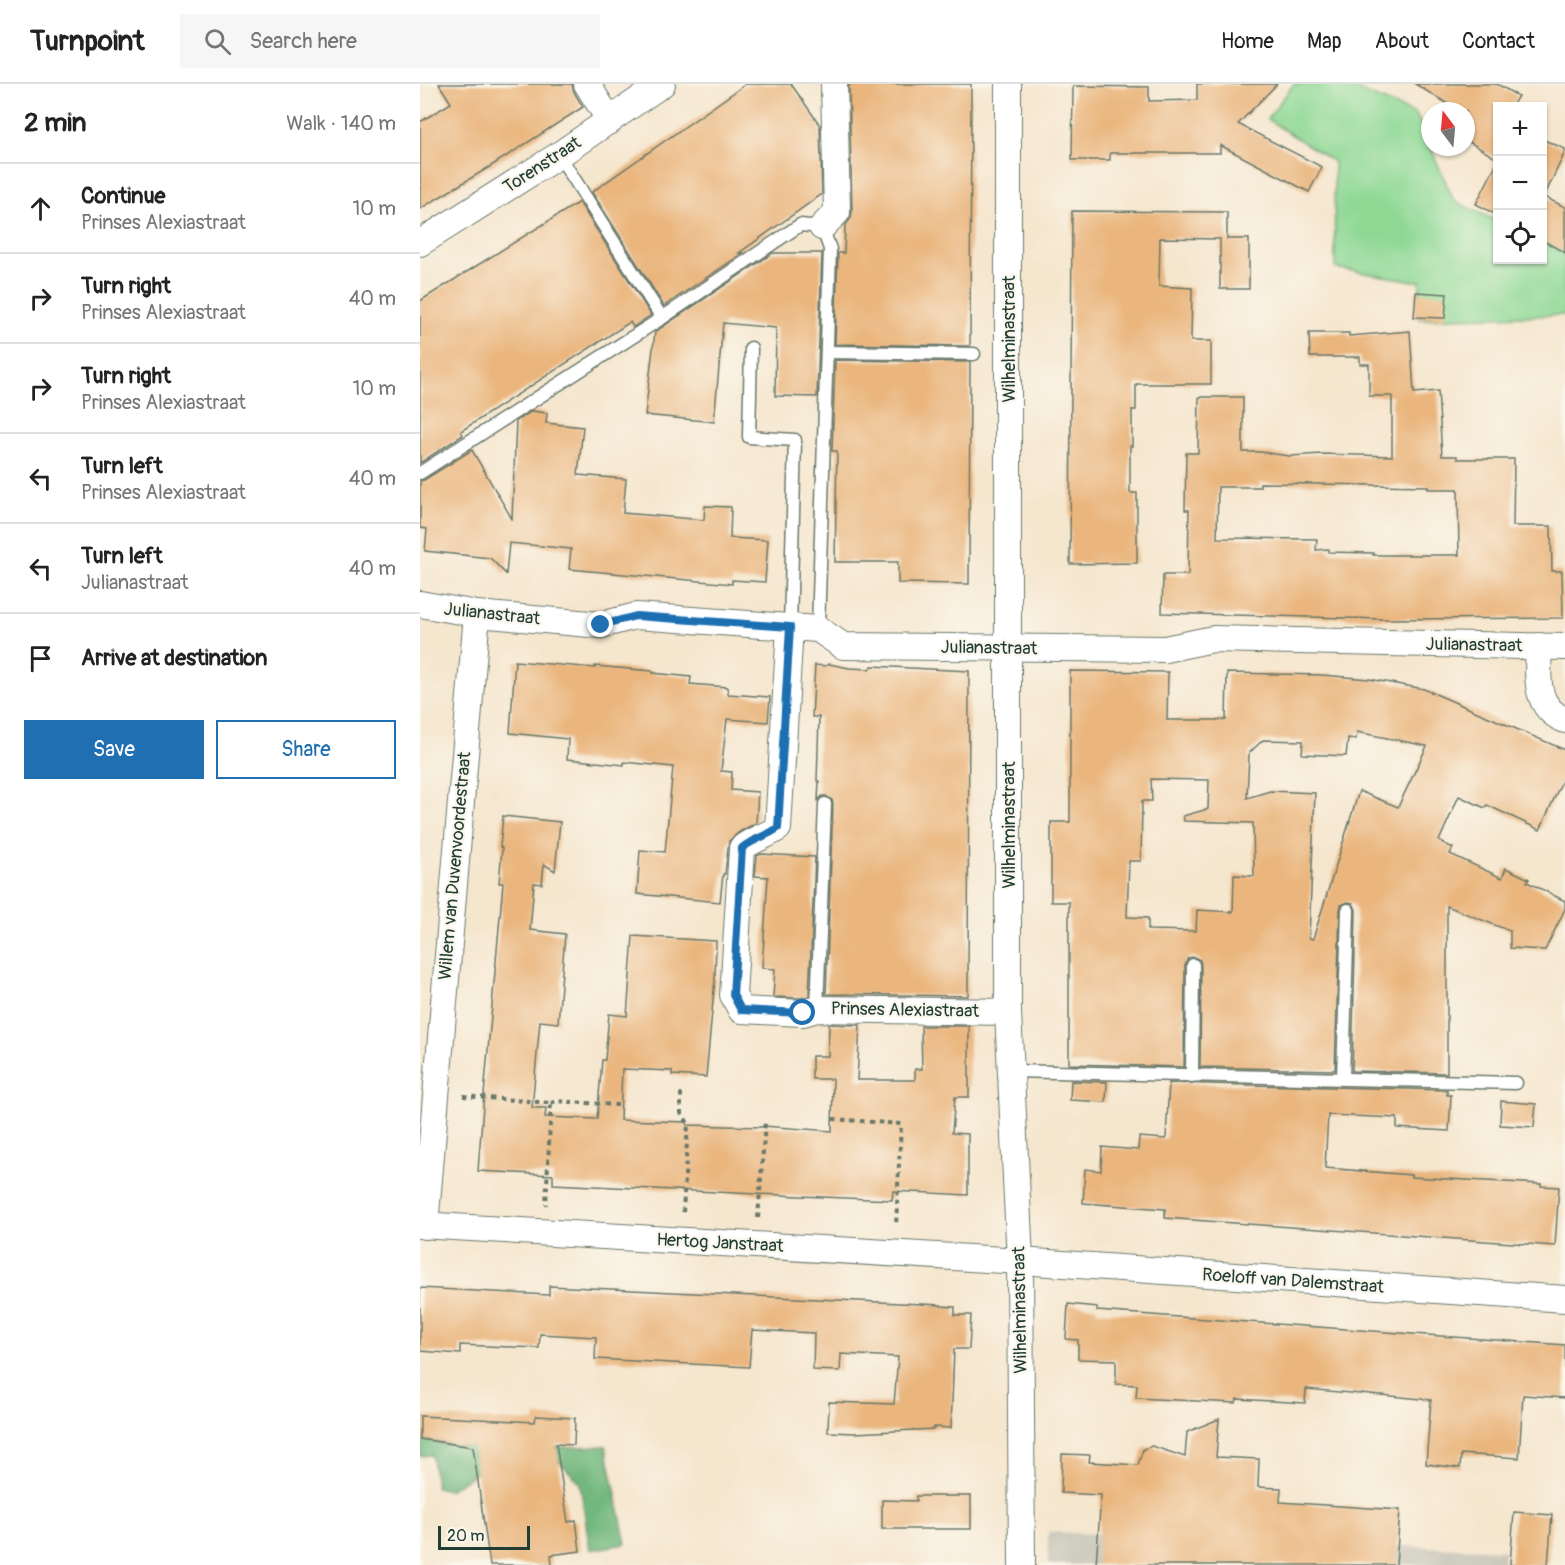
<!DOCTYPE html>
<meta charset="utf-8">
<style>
body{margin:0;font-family:Pangolin,sans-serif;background:#f6f6f6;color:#222}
.controls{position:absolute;right:18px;top:18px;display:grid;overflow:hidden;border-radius:0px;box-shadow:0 2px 4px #0004}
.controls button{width:54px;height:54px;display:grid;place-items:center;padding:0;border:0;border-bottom:2px solid #e0e0e0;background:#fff;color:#222;font:30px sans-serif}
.compass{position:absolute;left:1001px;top:18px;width:54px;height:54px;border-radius:50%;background:#fff;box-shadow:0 2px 4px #0004;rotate:344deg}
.scale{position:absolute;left:18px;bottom:15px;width:92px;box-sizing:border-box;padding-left:6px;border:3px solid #1f3d34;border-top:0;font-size:16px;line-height:21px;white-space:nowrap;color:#1f3d34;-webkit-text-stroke:4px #fbf7ec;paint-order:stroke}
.stop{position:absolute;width:18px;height:18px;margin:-14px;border:4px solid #1f6fb2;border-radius:50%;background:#fff}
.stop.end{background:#1f6fb2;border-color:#fff;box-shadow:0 2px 6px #0008}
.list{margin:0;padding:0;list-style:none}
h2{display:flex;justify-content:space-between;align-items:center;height:78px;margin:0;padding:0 24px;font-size:26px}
h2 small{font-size:20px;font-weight:400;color:#767676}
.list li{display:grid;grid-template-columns:39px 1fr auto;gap:18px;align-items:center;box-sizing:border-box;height:90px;padding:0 24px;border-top:2px solid #e0e0e0}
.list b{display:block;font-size:22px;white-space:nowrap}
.list p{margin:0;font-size:20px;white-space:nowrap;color:#767676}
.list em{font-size:20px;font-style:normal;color:#767676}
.actions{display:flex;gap:12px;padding:18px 24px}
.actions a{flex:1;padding:14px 0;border:2px solid #1f6fb2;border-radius:0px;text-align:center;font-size:21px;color:#1f6fb2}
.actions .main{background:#1f6fb2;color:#fff}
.icon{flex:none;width:33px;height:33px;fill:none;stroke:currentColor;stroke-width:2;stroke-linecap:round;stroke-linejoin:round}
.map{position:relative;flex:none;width:1145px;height:1481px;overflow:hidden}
header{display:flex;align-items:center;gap:36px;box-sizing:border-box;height:84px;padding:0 30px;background:#fff;border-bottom:2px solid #e0e0e0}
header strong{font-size:28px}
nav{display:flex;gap:33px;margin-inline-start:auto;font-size:21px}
.search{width:420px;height:54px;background:#f6f6f6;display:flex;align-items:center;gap:15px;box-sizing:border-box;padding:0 21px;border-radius:0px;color:#767676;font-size:22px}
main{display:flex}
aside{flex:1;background:#fff}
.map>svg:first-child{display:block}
</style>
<header>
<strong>Turnpoint</strong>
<div class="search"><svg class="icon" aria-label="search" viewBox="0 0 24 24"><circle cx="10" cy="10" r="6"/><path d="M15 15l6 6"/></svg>Search here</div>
<nav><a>Home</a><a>Map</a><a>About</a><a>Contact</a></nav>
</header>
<main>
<aside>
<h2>2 min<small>Walk · 140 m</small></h2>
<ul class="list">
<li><svg class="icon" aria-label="ahead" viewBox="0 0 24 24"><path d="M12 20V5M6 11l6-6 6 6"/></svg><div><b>Continue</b><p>Prinses Alexiastraat</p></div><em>10 m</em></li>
<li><svg class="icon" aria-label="right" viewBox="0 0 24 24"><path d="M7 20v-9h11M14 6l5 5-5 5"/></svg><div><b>Turn right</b><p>Prinses Alexiastraat</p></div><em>40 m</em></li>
<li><svg class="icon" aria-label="right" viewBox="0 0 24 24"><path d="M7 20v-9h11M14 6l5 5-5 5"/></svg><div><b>Turn right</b><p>Prinses Alexiastraat</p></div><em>10 m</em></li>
<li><svg class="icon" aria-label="left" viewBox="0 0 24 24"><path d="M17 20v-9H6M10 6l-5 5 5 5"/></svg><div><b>Turn left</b><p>Prinses Alexiastraat</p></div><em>40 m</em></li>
<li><svg class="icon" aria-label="left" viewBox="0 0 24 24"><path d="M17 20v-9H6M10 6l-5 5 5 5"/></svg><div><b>Turn left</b><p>Julianastraat</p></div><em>40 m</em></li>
<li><svg class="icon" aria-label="arrive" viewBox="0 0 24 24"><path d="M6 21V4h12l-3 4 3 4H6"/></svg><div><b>Arrive at destination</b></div></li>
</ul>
<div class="actions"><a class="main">Save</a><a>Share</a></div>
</aside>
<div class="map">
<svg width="1145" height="1481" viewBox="0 0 1145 1481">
<rect width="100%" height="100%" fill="#fbf7ec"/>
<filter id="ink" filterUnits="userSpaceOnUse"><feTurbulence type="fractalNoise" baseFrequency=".0167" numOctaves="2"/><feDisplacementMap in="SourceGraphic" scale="12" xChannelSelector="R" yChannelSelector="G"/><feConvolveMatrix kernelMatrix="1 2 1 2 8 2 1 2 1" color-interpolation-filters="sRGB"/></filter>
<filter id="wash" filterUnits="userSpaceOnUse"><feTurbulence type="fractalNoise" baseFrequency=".008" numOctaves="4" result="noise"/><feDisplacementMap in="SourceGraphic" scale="24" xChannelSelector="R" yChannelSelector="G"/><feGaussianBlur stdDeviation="1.35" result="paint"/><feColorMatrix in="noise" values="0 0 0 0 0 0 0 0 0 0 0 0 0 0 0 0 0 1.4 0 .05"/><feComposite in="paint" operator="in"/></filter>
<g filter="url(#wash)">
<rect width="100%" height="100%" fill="#f5e6ce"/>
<path fill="#c7c4b8" d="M 628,1448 L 1084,1466 L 1083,1481 L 628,1481 Z"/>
<path fill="#8ed894" stroke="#568a64" stroke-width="1.5" d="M 874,0 L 924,0 L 996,30 L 1034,117 L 1077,137 L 1078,176 L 1122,176 L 1123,156 L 1145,166 L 1145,231 L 999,235 L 1000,197 L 994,197 L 915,184 L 914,78 L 847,35 Z"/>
<path fill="#72b87e" stroke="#487a59" stroke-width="1.5" d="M 0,1355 L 34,1361 L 80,1365 L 186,1362 L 206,1460 L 170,1466 L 160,1399 L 138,1376 L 56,1389 L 29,1406 L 16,1403 L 12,1371 L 0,1372 Z"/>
<g id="blocks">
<g fill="#eab67e" fill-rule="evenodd">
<path d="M 19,0 L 152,0 L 154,8 L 163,23 L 71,82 L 0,125 L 0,38 L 31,19 Z"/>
<path d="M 326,0 L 371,0 L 400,41 L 402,110 L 319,169 L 323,169 L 244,222 L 172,108 Z"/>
<path d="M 429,0 L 551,0 L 550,262 L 415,260 L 418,169 L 424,169 L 425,142 L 431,134 L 432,128 Z"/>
<path d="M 777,0 L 857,0 L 818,40 L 902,83 L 889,108 L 800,61 L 800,69 L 690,69 L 690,76 L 652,76 L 653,2 L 729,3 L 729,17 L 777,16 Z"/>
<path d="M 995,0 L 1077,0 L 1098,12 L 1092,22 L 1077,22 L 1077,75 L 1046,56 L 1046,27 L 1029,27 L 1028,20 Z"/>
<path d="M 1122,55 L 1145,65 L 1145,68 L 1124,113 L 1145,123 L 1145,169 L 1122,156 Z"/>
<path d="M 1077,79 L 1077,131 L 1056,120 Z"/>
<path d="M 159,118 L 231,231 L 213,243 L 210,238 L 41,347 L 43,351 L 0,379 L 0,217 Z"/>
<path d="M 652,127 L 807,128 L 807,155 L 829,155 L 829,205 L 800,205 L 800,155 L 740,154 L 739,202 L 772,204 L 771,257 L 791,257 L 791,300 L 716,300 L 716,326 L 712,326 L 712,362 L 710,362 L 710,409 L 717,409 L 717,479 L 650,480 Z"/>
<path d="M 353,169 L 402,169 L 397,313 L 355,312 L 356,244 L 303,239 L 294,338 L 225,331 L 235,248 Z"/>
<path d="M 996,208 L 1027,210 L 1025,234 L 994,233 Z"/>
<path d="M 990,247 L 994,309 L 1018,307 L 1022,372 L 1037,372 L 1037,375 L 1094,375 L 1093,442 L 1131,442 L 1132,487 L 1142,487 L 1143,534 L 962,535 L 742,529 L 743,491 L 768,491 L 769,426 L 765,426 L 766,369 L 778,369 L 779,313 L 823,313 L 823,368 L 840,368 L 870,372 L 902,370 L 972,372 L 972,312 L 949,312 L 949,280 L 940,280 L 940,273 L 890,273 L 889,249 L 929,249 L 929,252 ZM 840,399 L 1008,402 L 1008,405 L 1038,405 L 1039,471 L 953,471 L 953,469 L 909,468 L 909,465 L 896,466 L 897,455 L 797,454 L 798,403 L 840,403 Z"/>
<path d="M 415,276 L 550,278 L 549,500 L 478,499 L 478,478 L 415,478 L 417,367 L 412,367 Z"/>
<path d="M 112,327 L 127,329 L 126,339 L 163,343 L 158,391 L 206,395 L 203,429 L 284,436 L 285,422 L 311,423 L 310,454 L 348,456 L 345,498 L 312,496 L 312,500 L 149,485 L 151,465 L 89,459 L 86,490 L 70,474 L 5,467 L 7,445 L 0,444 L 0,397 L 4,396 L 52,366 L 92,435 L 96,337 Z"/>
<path d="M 95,577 L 175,584 L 175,582 L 233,587 L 233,589 L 271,593 L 270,600 L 307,603 L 308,610 L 350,613 L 348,638 L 307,635 L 301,687 L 312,688 L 311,706 L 338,708 L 336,739 L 319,748 L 309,757 L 305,790 L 303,790 L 300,818 L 217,810 L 220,766 L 245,768 L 253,683 L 204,678 L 204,681 L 147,675 L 148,655 L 90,649 Z"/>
<path d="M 409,580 L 429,584 L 449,585 L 452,582 L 549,587 L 548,912 L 406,910 L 413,720 L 412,716 L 406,712 L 402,712 L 398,716 L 399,697 L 397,697 L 399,633 L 392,633 L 395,581 L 405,582 Z"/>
<path d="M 650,587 L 748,588 L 747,636 L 806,636 L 807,589 L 902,591 L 949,595 L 1004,605 L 1145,666 L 1145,690 L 1120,746 L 1067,721 L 1065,724 L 1039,712 L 1019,757 L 1033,764 L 1030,770 L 1082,794 L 1086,784 L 1109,795 L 1107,798 L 1145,817 L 1145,825 L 1125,866 L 1090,864 L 1090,847 L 1027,822 L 1027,989 L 932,987 L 936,826 L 933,819 L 928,818 L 921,821 L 920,826 L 915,986 L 780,983 L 781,881 L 780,876 L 774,873 L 768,874 L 765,881 L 764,983 L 649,980 L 649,818 L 631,818 L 631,738 L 650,738 ZM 937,648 L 1007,662 L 978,723 L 939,707 L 893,855 L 889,854 L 895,709 L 850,707 L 827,714 L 829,669 L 843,656 L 883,657 L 882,670 L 926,672 L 928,654 L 936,655 ZM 731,695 L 789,696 L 788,725 L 763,732 L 764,737 L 833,739 L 834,792 L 814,791 L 813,828 L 777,826 L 776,847 L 728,846 L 728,834 L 707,833 L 709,777 L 721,777 L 722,717 L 732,717 Z"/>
<path d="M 83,732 L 140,738 L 135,787 L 124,780 L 122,800 L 114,799 L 110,846 L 145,850 L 138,939 L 120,937 L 112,1024 L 126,1024 L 125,1033 L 177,1035 L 182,976 L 185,976 L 189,930 L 207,932 L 213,852 L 296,857 L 295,895 L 286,993 L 252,991 L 252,987 L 202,985 L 200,1036 L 267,1038 L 267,1041 L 342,1043 L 343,1042 L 412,1047 L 413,995 L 392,995 L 392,972 L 408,972 L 409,940 L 440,941 L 437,996 L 495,996 L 495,985 L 502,985 L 501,942 L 549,942 L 549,1013 L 535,1013 L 532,1049 L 548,1050 L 548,1111 L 473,1107 L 472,1116 L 379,1112 L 133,1100 L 133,1091 L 58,1087 L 63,1022 L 83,799 L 79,799 L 82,764 L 80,763 Z"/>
<path d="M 341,770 L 395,773 L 389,912 L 381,914 L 353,913 L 355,885 L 342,884 L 348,793 L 335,792 L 337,772 Z"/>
<path d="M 651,997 L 687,998 L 686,1018 L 650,1016 Z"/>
<path d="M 749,999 L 1027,1006 L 1027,1011 L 1031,1011 L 1029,1047 L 977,1044 L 977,1034 L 908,1031 L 905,1084 L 991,1091 L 991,1093 L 1121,1100 L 1121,1102 L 1139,1103 L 1135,1162 L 745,1134 L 745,1125 L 663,1119 L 665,1085 L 681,1087 L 682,1063 L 718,1066 L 719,1053 L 746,1055 Z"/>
<path d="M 1081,1017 L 1116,1020 L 1114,1043 L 1080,1041 Z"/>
<path d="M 129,1202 L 521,1221 L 521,1222 L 535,1223 L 535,1231 L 551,1231 L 549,1265 L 534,1265 L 531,1344 L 514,1343 L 514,1345 L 435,1349 L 408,1348 L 409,1318 L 474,1320 L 478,1273 L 421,1270 L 420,1287 L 393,1286 L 394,1249 L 332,1246 L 329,1283 L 175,1275 L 176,1253 L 120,1250 L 119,1264 L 40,1261 L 40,1270 L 0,1267 L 0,1204 L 129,1211 Z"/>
<path d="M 648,1220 L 677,1223 L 677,1227 L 1145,1261 L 1145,1314 L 1103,1311 L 1099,1374 L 1041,1370 L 1040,1384 L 1006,1380 L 1011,1316 L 941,1309 L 941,1310 L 886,1305 L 885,1319 L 817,1315 L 816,1319 L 716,1314 L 717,1301 L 696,1300 L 696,1276 L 658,1275 L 658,1256 L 646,1255 Z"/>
<path d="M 0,1332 L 115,1338 L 116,1332 L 155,1334 L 154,1361 L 136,1360 L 148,1438 L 156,1436 L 160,1467 L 131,1471 L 132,1481 L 70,1481 L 53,1363 L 0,1355 Z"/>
<path d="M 799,1335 L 796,1373 L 839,1375 L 838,1403 L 861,1404 L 860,1418 L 980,1426 L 976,1481 L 676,1481 L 681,1411 L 641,1409 L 642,1370 L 670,1371 L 669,1378 L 718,1381 L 723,1365 L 732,1362 L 765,1373 L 767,1348 Z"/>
<path d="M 496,1412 L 551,1412 L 551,1445 L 462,1445 L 462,1416 L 496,1417 Z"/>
<path d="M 1094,1428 L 1132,1431 L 1128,1481 L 1090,1481 Z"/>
</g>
</g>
</g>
<g filter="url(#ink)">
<use href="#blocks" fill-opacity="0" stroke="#6a786a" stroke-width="1.5"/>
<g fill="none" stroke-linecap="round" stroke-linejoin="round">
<defs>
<g id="service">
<path d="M 139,71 L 242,234"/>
<path d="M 331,264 L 329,353 L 375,356 L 370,543"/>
<path d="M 407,268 L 554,270"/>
<path d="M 0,389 L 242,234 L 380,141 L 402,143 L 410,165 L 398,545"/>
<path d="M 397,925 L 405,720"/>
<path d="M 591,987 L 1096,999"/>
<path d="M 772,992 L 773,881"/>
<path d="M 923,995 L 928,826"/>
</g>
<g id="minor">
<path d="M 167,0 L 190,37"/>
<path d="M 588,0 L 588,928 L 600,1177 L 602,1481"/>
<path d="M 402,143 L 417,128 L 414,0"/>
<path d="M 0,159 L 139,71 L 242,0"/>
<path d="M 0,520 L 57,530 L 181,541 L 216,532 L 398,545 L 423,562 L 745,565 L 793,555 L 1145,563"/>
<path d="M 370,543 L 358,744 C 347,752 333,755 322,764 L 313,911 L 321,926 L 383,929 L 397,925 L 588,928"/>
<path d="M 1119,562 C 1118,591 1113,623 1145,636"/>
<path d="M 0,1141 L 600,1177 L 1145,1215"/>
<path d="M 5,1142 L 57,530"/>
</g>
</defs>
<use href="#service" stroke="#6a786a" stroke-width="15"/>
<use href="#minor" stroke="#6a786a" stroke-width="28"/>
<g stroke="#6a786a" stroke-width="4" stroke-dasharray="4.5 4.5" stroke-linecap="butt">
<path d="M 261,1009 L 261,1029 L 268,1039 L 263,1129"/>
<path d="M 43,1012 L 131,1019 L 126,1121"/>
<path d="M 131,1019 L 136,1017 L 198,1021"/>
<path d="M 413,1035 L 481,1040 L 476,1142"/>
<path d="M 338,1134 L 345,1039"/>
</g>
<use href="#service" stroke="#fff" stroke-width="12"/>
<use href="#minor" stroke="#fff" stroke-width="26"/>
</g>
</g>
<g fill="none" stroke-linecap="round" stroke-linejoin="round" filter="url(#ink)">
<path stroke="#1f6fb2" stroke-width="8" d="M 181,541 L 216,532 L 370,543 L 358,744 C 347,752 333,755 322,764 L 313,911 L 321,926 L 383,929"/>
</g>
<g text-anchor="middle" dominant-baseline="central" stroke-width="4.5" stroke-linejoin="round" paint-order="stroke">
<g font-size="18" fill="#1f3d34" stroke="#fbf7ec">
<text transform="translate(122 81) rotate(-33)">Torenstraat</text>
<text transform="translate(589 255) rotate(-90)">Wilhelminastraat</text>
<text transform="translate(72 530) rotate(6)">Julianastraat</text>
<text transform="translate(1054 561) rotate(1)">Julianastraat</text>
<text transform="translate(569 564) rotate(1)">Julianastraat</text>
<text transform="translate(589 741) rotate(-90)">Wilhelminastraat</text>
<text transform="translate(35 782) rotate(-85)">Willem van Duvenvoordestraat</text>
<text transform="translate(485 926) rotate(1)">Prinses Alexiastraat</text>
<text transform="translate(300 1159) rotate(3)">Hertog Janstraat</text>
<text transform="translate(873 1197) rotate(4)">Roeloff van Dalemstraat</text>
<text transform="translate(600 1226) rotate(-91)">Wilhelminastraat</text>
</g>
</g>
</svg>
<div class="controls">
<button>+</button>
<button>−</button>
<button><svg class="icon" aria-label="locate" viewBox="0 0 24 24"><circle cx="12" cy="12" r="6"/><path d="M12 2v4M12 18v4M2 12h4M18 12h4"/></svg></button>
</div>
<svg class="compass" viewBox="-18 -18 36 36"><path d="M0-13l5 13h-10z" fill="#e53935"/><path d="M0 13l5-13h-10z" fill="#767676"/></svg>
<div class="scale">20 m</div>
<div class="stop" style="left:383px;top:929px"></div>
<div class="stop end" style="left:181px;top:541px"></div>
</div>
</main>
